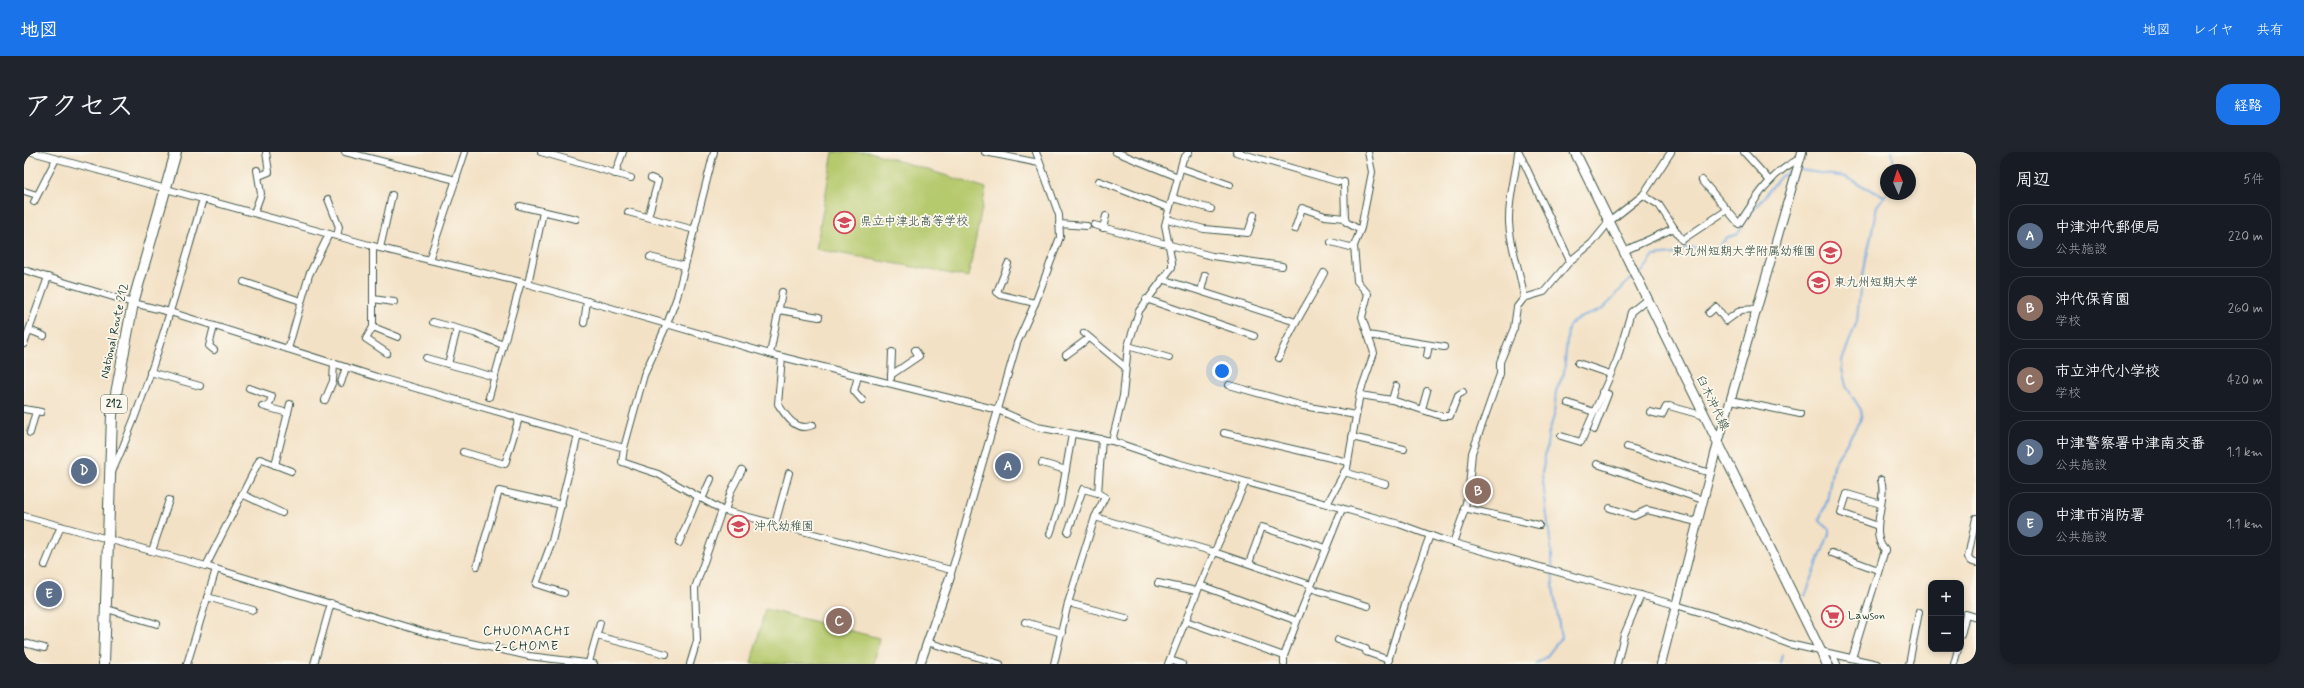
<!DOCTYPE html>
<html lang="ja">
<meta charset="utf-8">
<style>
body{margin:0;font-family:Mynerve,"Klee One",sans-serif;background:#20242c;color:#f1f3f6}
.controls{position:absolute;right:12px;bottom:12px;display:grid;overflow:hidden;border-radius:8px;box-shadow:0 2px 6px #0003}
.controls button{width:36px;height:36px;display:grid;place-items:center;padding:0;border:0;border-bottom:1px solid #363941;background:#171b24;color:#f1f3f6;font:20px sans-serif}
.compass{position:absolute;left:1856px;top:12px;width:36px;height:36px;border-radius:50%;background:#171b24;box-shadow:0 2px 6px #0003;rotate:357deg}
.you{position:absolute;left:1198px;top:219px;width:14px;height:14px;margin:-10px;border:3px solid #fff;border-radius:50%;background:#1a73e8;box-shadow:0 0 0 6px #1a73e833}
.badge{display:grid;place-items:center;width:26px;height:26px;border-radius:50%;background:#1a73e8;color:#fff;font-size:13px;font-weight:700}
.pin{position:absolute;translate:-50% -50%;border:2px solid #fff;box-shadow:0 1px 4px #0006}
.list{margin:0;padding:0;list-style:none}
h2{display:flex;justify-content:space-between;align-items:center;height:52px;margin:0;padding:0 16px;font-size:17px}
h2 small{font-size:13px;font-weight:400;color:#9ea1a6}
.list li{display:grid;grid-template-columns:26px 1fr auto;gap:12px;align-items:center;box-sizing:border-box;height:64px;margin:0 8px 8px;padding:0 8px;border:1px solid #363941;border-radius:16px}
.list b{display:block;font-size:15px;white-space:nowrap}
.list p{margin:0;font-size:13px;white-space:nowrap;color:#9ea1a6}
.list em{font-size:13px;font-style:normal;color:#9ea1a6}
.map{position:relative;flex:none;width:1952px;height:512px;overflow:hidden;border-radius:16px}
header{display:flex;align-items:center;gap:24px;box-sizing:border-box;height:56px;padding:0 20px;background:#1a73e8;color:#fff}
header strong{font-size:19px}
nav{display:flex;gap:22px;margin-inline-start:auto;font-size:14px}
.intro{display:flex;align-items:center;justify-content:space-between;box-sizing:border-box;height:96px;padding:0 24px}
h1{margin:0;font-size:28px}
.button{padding:10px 18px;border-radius:16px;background:#1a73e8;color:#fff;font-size:14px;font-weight:700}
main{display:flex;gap:24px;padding:0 24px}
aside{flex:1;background:#171b24;border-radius:16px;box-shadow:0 2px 6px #0003}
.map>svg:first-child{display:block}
</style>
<header>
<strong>地図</strong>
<nav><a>地図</a><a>レイヤ</a><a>共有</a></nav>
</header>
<div class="intro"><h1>アクセス</h1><a class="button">経路</a></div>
<main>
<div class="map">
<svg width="1952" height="512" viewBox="0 0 1952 512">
<rect width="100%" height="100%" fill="#fbf7ec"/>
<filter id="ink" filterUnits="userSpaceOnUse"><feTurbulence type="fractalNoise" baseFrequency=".025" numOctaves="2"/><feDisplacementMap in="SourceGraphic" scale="8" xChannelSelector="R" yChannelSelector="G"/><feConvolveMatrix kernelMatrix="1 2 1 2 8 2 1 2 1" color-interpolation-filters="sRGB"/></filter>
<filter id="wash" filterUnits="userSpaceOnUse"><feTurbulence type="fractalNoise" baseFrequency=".012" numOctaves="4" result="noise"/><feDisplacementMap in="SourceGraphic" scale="16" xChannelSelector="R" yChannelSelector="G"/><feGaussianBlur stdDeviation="0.9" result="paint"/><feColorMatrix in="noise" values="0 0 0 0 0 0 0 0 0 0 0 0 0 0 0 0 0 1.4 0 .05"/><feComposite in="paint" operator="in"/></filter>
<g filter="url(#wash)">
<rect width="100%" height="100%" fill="#f3e1c5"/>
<g fill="#b5c96d" stroke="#6a8350">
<path d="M 809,0 L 846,0 L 962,36 L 944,125 L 792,97 Z"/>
<path d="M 741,457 L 855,486 L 850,512 L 727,512 Z"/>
</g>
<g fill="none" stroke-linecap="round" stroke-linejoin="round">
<g stroke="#6fa9df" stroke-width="2">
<path d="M 1868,0 L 1871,18"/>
<path d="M 1776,18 L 1821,25 L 1859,44"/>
<path d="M 1615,122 L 1619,119 L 1630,104 L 1650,102 L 1666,95 L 1684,99 L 1692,97 L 1702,87 L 1713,82 L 1730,57 L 1757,24 L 1769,18"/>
<path d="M 1781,444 L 1805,382 L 1805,377 L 1795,368 L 1803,349 L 1809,313 L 1838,265 L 1837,258 L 1822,234 L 1818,217 L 1818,209 L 1833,169 L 1836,138 L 1853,54 L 1862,42"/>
<path d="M 1512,512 L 1523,504 L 1537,486 L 1529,435 L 1528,404 L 1518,322 L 1525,280 L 1530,264 L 1532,239 L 1540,221 L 1544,177 C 1548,164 1567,164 1578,157 C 1590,148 1597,134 1609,126"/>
<path d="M 1756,512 L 1758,503"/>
</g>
</g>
</g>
<g filter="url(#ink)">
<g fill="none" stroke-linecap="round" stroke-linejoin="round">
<defs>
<g id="minor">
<path d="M 8,0 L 356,96 L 497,130 L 746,202 L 974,258 L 1013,275 L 1088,289 L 1153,311 L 1375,372 L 1419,388 L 1652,453 L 1711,471 L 1765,492 L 1853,512"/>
<path d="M 321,0 L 432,28"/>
<path d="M 517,0 L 607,26"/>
<path d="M 961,0 L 1015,11"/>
<path d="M 1092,0 L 1154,25"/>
<path d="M 1212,0 L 1315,30"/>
<path d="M 1494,0 C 1492,23 1484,47 1485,70 C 1486,96 1497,120 1500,146"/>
<path d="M 1495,0 L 1546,109"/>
<path d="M 1720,0 L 1746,29"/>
<path d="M 1157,16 L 1206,33"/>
<path d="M 591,22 L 599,0"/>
<path d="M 235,24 L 245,20 L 242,0"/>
<path d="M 1678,28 L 1715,72 C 1731,47 1748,19 1776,7"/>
<path d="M 1075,29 L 1145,56"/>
<path d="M 1320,30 L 1321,66"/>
<path d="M 0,39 L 13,43"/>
<path d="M 1619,43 L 1647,0"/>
<path d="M 1149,46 L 1187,57"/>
<path d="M 304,47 L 315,75 L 313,84"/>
<path d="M 10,50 L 32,7"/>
<path d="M 496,54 L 552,67"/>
<path d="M 604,60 L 671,78"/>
<path d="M 230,61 L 237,42 L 233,18"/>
<path d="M 624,65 L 634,29 L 627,26"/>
<path d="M 1143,67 L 1180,77 L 1224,81 L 1230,63"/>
<path d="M 1035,72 L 1063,74"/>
<path d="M 1070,73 L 1188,104 L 1258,114"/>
<path d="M 1079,76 L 1082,64"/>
<path d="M 1271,77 L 1278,56 L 1301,64 L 1321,66 L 1322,70 L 1336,78"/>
<path d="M 1307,90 L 1330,96"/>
<path d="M 349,94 L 349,175 L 342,187 L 363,201"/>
<path d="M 356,96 L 368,43"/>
<path d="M 1600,99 L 1650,76"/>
<path d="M 626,105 L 661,114"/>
<path d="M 405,108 L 441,0"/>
<path d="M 984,112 L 973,140 L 977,143 L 1011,151"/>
<path d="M 0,118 L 109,151 L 146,160 L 353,225 L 600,296 L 620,223 L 643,172 L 653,145 L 690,0"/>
<path d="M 1138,127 L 1272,170"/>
<path d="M 220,130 L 277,149"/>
<path d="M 504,132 L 519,60"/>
<path d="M 1177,139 L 1181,123"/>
<path d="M 349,147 L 370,150"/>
<path d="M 1122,147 L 1230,184"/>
<path d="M 755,158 L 795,165"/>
<path d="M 1685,161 L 1692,155 L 1702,169 L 1717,158 L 1733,157"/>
<path d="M 409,170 L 450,181 L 479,193"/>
<path d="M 560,171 L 563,149"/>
<path d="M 190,174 L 185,194 L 190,198"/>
<path d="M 349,175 L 374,185"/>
<path d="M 5,178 L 20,184"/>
<path d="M 1060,181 L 1101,215"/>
<path d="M 1344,183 L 1420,195"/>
<path d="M 0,192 L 24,125"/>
<path d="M 1104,194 L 1145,206"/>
<path d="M 264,197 L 285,123 L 305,82"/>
<path d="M 746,202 L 758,140"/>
<path d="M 1042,203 L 1065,186"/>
<path d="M 1403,204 L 1405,193"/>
<path d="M 758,205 L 754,252 C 762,264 772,281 789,273"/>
<path d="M 402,206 L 471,225"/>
<path d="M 1255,206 C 1267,175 1285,150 1300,121"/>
<path d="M 1554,211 L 1586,222"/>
<path d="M 424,212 L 433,177"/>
<path d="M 126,220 L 176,234"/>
<path d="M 867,223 L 895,204 L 891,198"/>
<path d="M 834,224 L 830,239 L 838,248"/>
<path d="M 867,226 L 868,200"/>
<path d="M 317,231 L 322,215"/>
<path d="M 1205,233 L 1279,254 L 1332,263"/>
<path d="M 225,236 L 248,244 L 244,256"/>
<path d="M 1336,243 L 1368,248 L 1372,234"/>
<path d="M 465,245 L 497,130"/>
<path d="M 301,248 L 309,229 L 310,211"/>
<path d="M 1368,248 L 1417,264 L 1426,264 L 1434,243 L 1439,240"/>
<path d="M 1707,248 L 1776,262"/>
<path d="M 1544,251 L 1570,260"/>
<path d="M 238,254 L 264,261"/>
<path d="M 0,257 L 17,260"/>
<path d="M 1398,257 L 1403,239"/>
<path d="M 1626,260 L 1638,263 L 1642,255 L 1645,254 L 1681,264"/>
<path d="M 1570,278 L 1584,242 L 1578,240"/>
<path d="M 6,281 L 12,259"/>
<path d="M 1200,281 L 1324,310"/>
<path d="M 1537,284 L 1557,290 L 1593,208 L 1607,160 L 1623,147"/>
<path d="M 1328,285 L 1380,297"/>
<path d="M 1088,289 L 1099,244 L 1104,194 L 1115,159 L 1148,115 L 1148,110 L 1141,73 L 1159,7 L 1165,0"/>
<path d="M 1603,295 L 1686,321"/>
<path d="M 600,296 L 598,310 L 634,322 L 698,358 L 927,418"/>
<path d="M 439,300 L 481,312 L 495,266"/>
<path d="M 1018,311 L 1042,318"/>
<path d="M 1573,312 L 1679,348"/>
<path d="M 251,313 L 266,252"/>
<path d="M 88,320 C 128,232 152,138 179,47"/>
<path d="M 1320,320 L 1361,332"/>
<path d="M 218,342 L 258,361"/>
<path d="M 678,347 L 687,327"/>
<path d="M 1303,352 L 1323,316 L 1336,241 L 1350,201 L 1338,165 L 1344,142 L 1333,129 L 1330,94 L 1337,76 L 1348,20 L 1344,0"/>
<path d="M 1440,356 L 1515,373"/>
<path d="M 1586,356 L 1610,364 L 1623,358 L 1673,370"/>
<path d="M 701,359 L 707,339 L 718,318"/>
<path d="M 0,364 L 182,414 L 406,482 L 505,504 L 570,512"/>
<path d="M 1071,365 L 1190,400 L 1287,433"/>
<path d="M 1952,366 L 1944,405 L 1946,409 L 1952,411"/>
<path d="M 751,372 L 765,321"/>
<path d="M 1854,374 L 1817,361 L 1823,342 L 1857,352"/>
<path d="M 1044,380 L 1059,337 L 1074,341"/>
<path d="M 1026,382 L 1036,352 L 1048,282"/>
<path d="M 655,391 L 674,345"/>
<path d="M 1429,391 L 1440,360 L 1445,335 L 1448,301 L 1476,222 L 1476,210 L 1490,176 L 1493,155 L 1500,146 L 1520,140 L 1546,109 L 1568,91 L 1585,70 L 1619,43 L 1635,53 L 1658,88 L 1703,58"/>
<path d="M 128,399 L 145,348"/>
<path d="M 1808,401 L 1854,418"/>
<path d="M 1225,411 L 1238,375 L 1302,396"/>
<path d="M 21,413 L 37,374"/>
<path d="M 182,414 L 236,307 L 267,319"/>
<path d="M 453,414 L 475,339 L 538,353"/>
<path d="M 926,425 L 993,191 L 1012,149 L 1036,85 L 1035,63 L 1012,0"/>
<path d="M 1134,431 L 1173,439"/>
<path d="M 1176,433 L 1273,469"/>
<path d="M 1286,436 L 1344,454"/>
<path d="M 540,441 L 512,432 L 528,389 L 554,283"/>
<path d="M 183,445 L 229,458"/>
<path d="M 1044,451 L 1102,466"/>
<path d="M 83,457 L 133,472"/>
<path d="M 1162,469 L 1260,504"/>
<path d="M 1001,470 L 1038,481"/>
<path d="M 1937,483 L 1942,462 L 1952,465"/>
<path d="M 573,484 L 642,502"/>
<path d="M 1314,488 L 1342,497 L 1342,500 L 1365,508"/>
<path d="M 903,490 L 976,512"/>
<path d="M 0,491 L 20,496"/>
<path d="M 1808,502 L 1813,512"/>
<path d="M 1828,506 L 1861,398 C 1844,381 1864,347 1857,328"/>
<path d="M 1146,508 L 1158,512"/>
<path d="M 565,510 L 576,471"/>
<path d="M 163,512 L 192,417"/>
<path d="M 290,512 L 307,451"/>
<path d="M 666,512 L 673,489 L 671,436 L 698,358"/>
<path d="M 1030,512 L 1044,451 L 1071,365 L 1081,345 L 1074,341 L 1078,287"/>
<path d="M 1144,512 L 1176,433 L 1221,331"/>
<path d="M 1260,512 L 1260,504 L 1273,469 L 1318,357"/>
<path d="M 1363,512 L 1382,449 L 1406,383"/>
<path d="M 1593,512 L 1600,483 L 1617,443"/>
<path d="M 1885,512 L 1895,460"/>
<path d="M 1930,512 L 1934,497"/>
</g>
<g id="tertiary">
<path d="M 896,512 L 926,425"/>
<path d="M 1637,512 L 1691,302 L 1778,0"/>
</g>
<path id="secondary" d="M 1551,0 L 1803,512"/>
<path id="trunk" d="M 80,512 L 88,263 L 109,151 L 152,0"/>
</defs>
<use href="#minor" stroke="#3f564a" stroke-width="8"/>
<use href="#tertiary" stroke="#3f564a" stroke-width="10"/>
<use href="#secondary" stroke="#3f564a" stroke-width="11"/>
<use href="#trunk" stroke="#3f564a" stroke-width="12"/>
<use href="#minor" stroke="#fff" stroke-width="6"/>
<use href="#tertiary" stroke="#fff" stroke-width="8"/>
<use href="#secondary" stroke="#fff" stroke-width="9"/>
<use href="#trunk" stroke="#fff" stroke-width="10"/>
</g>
</g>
<defs>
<symbol id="school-ring" viewBox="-11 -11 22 22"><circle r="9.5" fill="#fbf7ec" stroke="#d1495b" stroke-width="1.5"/><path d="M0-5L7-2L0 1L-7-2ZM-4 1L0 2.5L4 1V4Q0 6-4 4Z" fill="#d1495b"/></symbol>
<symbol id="university-ring" viewBox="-11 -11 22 22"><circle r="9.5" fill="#fbf7ec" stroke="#d1495b" stroke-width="1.5"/><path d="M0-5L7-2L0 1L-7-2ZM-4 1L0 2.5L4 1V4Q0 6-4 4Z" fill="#d1495b"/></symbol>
<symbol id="supermarket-ring" viewBox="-11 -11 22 22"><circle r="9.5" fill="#fbf7ec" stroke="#d1495b" stroke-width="1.5"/><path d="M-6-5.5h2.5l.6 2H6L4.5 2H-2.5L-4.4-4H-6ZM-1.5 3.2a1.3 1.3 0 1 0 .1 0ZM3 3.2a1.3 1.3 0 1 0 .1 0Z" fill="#d1495b"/></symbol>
</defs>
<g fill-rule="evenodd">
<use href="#school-ring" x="808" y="58" width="25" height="25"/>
<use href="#school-ring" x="1794" y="88" width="25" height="25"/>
<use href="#university-ring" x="1782" y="118" width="25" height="25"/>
<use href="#school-ring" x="702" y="362" width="25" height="25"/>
<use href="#supermarket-ring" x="1796" y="452" width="25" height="25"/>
</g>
<g text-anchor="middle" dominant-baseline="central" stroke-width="3.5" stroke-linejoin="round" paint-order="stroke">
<rect fill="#fbf7ec" stroke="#61756b" stroke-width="1" x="77" y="243" width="26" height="18" rx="3"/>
<g font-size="11" font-weight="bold" fill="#1f3d34">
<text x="90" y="252">212</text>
</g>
<g font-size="12" fill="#1f3d34" stroke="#fbf7ec" text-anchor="start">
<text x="836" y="70">県立中津北高等学校</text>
<text x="1792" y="100" text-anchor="end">東九州短期大学附属幼稚園</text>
<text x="1810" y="131">東九州短期大学</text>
<text x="730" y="375">沖代幼稚園</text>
<text x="1824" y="464">Lawson</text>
</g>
<g font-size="12" fill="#1f3d34" stroke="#fbf7ec">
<text transform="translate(91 179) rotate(-78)">National Route 212</text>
<text transform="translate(1688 251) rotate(64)">臼木沖代線</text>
</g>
<g font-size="13" letter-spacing="1" fill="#1f3d34" stroke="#fbf7ec">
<text x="503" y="479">CHUOMACHI<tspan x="503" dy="15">2-CHOME</tspan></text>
</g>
</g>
</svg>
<div class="controls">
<button>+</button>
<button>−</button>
</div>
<svg class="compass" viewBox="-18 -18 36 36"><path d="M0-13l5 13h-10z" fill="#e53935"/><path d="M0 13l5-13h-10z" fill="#9ea1a6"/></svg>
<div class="you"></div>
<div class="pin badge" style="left:984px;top:314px;background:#5c6f8a">A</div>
<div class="pin badge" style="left:1454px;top:339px;background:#8d6e63">B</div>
<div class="pin badge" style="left:815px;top:469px;background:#8d6e63">C</div>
<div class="pin badge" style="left:60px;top:319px;background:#5c6f8a">D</div>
<div class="pin badge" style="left:25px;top:442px;background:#5c6f8a">E</div>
</div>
<aside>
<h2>周辺<small>5件</small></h2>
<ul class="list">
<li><span class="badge" style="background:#5c6f8a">A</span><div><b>中津沖代郵便局</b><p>公共施設</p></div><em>220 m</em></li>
<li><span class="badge" style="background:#8d6e63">B</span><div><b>沖代保育園</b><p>学校</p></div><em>260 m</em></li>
<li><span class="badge" style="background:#8d6e63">C</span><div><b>市立沖代小学校</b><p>学校</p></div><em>420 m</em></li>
<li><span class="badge" style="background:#5c6f8a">D</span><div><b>中津警察署中津南交番</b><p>公共施設</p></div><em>1.1 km</em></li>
<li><span class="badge" style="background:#5c6f8a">E</span><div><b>中津市消防署</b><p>公共施設</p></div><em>1.1 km</em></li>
</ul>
</aside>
</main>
